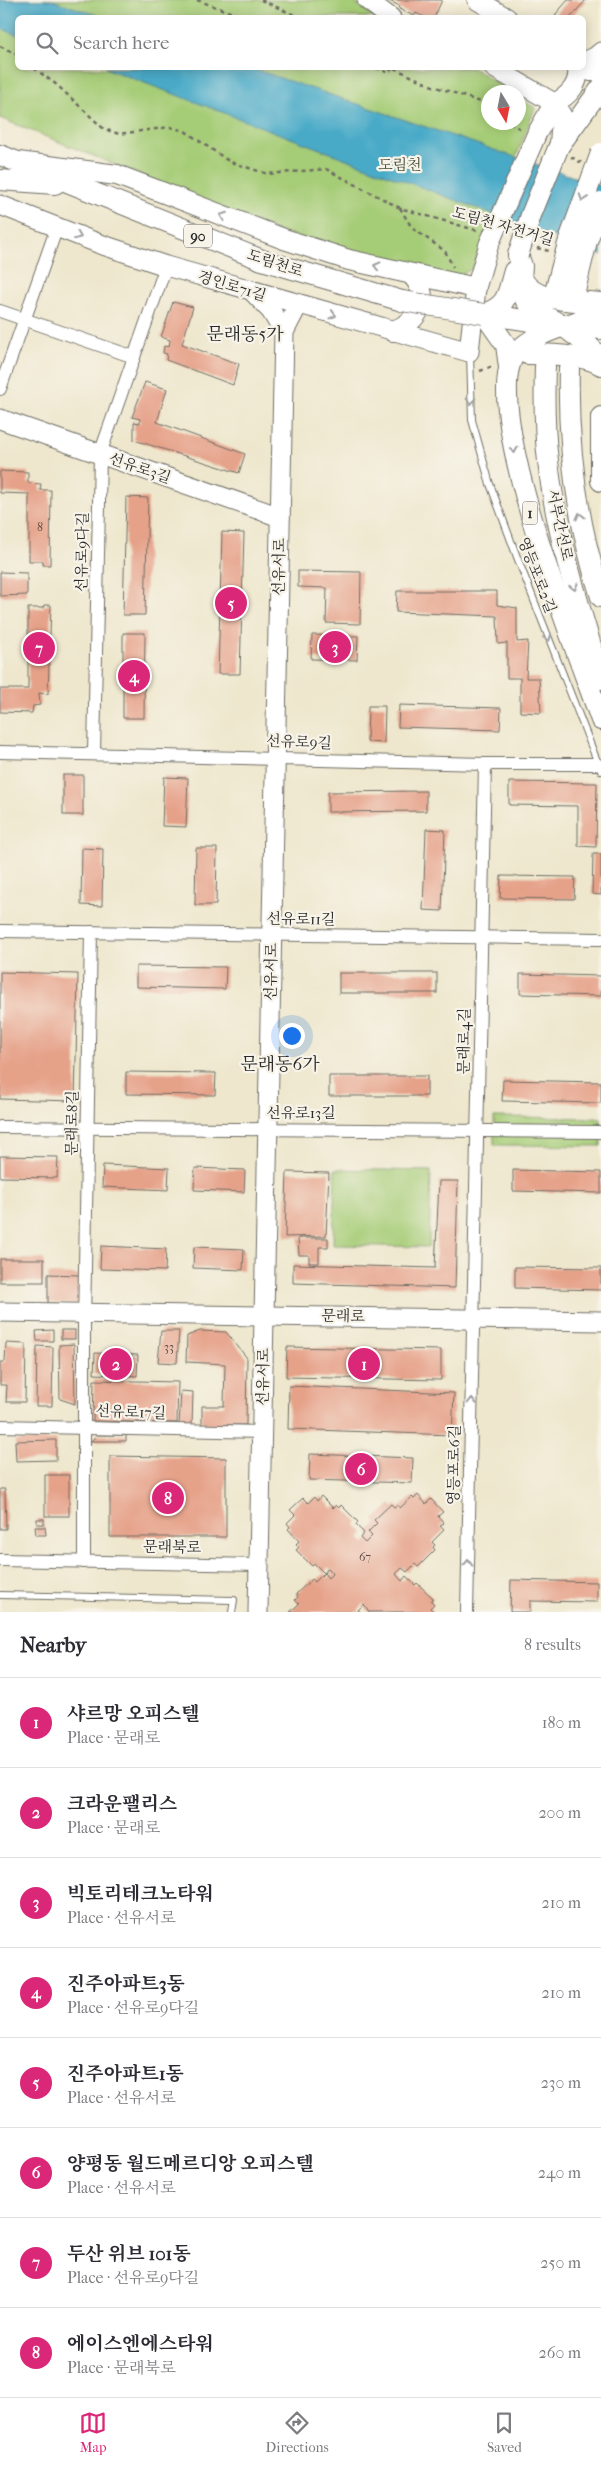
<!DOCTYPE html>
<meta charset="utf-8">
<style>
body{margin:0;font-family:"IM FELL French Canon","Noto Serif KR",serif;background:#f7f7f7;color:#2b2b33}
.compass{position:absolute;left:481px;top:85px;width:45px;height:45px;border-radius:50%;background:#fff;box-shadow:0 2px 12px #0003;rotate:170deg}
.you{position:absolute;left:291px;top:1035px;width:18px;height:18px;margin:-12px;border:4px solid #fff;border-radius:50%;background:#1a73e8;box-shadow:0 0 0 8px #1a73e833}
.badge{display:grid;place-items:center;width:32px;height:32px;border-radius:50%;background:#db2777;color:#fff;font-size:16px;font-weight:700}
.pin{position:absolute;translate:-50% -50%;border:2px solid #fff;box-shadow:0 1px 5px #0006}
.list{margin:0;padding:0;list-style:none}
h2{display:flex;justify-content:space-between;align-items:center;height:65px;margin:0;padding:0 20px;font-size:21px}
h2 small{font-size:16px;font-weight:400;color:#7c7c81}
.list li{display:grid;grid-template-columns:32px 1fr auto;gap:15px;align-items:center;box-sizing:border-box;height:90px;padding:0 20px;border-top:1px solid #e1e1e2}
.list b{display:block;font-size:19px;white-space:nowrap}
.list p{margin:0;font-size:16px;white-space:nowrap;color:#7c7c81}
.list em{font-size:16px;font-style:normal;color:#7c7c81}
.icon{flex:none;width:28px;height:28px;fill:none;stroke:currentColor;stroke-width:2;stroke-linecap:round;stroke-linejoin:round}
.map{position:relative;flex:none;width:601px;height:1612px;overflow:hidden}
.search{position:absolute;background:#fff;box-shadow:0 2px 12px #0003;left:15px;right:15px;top:15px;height:55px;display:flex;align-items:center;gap:12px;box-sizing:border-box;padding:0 18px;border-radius:8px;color:#7c7c81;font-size:19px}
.sheet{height:785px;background:#fff}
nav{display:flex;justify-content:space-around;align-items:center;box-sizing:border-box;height:70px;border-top:1px solid #e1e1e2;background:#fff;font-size:14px;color:#7c7c81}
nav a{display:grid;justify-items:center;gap:2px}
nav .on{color:#db2777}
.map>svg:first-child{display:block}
</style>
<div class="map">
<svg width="601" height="1612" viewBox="0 0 601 1612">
<rect width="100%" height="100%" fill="#f7f3e8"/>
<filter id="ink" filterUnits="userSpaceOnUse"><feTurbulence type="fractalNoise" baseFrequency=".02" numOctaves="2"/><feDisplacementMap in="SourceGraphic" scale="10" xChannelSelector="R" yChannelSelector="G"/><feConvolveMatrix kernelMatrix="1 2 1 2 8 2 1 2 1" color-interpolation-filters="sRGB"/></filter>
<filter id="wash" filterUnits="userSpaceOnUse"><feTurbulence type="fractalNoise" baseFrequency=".0096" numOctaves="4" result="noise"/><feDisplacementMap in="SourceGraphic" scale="20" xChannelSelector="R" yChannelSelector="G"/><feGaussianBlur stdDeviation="1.12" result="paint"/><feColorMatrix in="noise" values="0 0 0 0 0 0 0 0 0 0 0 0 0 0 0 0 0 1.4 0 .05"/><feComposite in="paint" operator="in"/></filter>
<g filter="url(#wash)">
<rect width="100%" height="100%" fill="#eee7cd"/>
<g fill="#a5cc76" stroke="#687c50">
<path d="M 0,0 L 351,0 L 375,17 L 18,18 L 18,68 L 473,68 L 511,92 L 488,92 L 488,122 L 518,122 L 519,98 L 535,108 L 472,269 L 454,278 L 283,233 L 0,118 Z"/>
<path d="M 494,1117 L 601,1118 L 601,1146 L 494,1145 Z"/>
<path d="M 335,1169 L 431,1171 L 429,1247 L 333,1245 Z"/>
</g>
<g fill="#48aac8" stroke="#3a6a7a">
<path d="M 0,0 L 51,0 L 103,17 L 18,18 L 17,35 L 0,28 Z"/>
<path d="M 105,68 L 251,68 L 601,186 L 601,255 Z"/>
</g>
<g id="blocks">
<g fill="#e6a189">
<path d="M 387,0 L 442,0 L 434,18 L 426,18 L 416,13 L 414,16 L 399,9 L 400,6 Z"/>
<path d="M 568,0 L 586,0 L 570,18 L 558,18 L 555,15 Z"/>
<path d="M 173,302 L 193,307 L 182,344 L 239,364 L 233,385 L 166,360 L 167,354 L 163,353 L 164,346 L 169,347 L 170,340 L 161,337 Z"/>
<path d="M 145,382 L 167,389 L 157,422 L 245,454 L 239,473 L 134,440 L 134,422 L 140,423 L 140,419 L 132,417 Z"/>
<path d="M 0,471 L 28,472 L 28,483 L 41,484 L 40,490 L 51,490 L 50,565 L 43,565 L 43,561 L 29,561 L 29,494 L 0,493 Z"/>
<path d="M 126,497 L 148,498 L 145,615 L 123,615 Z"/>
<path d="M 222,532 L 244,533 L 240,674 L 218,674 Z"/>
<path d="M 298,571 L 361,572 L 360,624 L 326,623 L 327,588 L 298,587 Z"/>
<path d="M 0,572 L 27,573 L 27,595 L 0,596 Z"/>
<path d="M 397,591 L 497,591 L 497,605 L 517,608 L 517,642 L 528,641 L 526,678 L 539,678 L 541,713 L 520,712 L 520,678 L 507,678 L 507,643 L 498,644 L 497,616 L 396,612 Z"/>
<path d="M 44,605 L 51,605 L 48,694 L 39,693 L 40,705 L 33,706 L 32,713 L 0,712 L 0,689 L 28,689 L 28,608 L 43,608 Z"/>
<path d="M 123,633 L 145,633 L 144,718 L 123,718 Z"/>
<path d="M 312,635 L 358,636 L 357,660 L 311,659 Z"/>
<path d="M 399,705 L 501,708 L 500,730 L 398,727 Z"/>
<path d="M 368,706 L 385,706 L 384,743 L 367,742 Z"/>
<rect x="63" y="775" width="20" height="40"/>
<path d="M 164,777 L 188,778 L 186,827 L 162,826 Z"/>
<path d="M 509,782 L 597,783 L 596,847 L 578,846 L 578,806 L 509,805 Z"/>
<path d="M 426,791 L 426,811 L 328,812 L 328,792 Z"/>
<path d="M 426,829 L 445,830 L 442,911 L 423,910 Z"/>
<path d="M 82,848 L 103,849 L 102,906 L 81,905 Z"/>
<path d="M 196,848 L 217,848 L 216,905 L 195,905 Z"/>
<path d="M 593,854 L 601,854 L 601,895 L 592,894 Z"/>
<path d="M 501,876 L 575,877 L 574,899 L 500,898 Z"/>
<path d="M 136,966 L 226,967 L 225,989 L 136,987 Z"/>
<path d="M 0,972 L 78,974 L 75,1101 L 0,1099 Z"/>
<rect x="339" y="973" width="98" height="20"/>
<path d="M 520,974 L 601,976 L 601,996 L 520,994 Z"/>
<path d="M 126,1072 L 216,1073 L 215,1095 L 126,1094 Z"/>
<rect x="329" y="1076" width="98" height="20"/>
<path d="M 503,1080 L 601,1082 L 601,1103 L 502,1101 Z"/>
<path d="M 0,1156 L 58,1157 L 57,1178 L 0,1177 Z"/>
<path d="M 103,1165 L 169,1168 L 168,1190 L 102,1187 Z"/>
<path d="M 195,1168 L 245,1170 L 244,1192 L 194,1190 Z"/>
<path d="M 513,1170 L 601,1172 L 601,1193 L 513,1191 Z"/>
<path d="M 287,1172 L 329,1173 L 326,1236 L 285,1237 Z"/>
<path d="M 439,1181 L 458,1181 L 455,1288 L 293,1283 L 293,1264 L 435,1268 Z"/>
<path d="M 298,1238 L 328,1238 L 328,1247 L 319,1247 L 319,1263 L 309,1263 L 309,1255 L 299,1255 Z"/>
<path d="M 101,1246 L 166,1249 L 165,1271 L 100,1269 Z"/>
<path d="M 194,1247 L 244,1249 L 243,1270 L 193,1268 Z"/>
<rect x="0" y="1259" width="44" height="23"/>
<path d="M 515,1267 L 601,1268 L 601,1290 L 515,1288 Z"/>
<path d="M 48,1274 L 79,1275 L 79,1304 L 48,1303 Z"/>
<path d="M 53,1330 L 53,1341 L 37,1341 L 36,1331 Z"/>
<rect x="61" y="1330" width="14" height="9"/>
<path d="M 161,1331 L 179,1331 L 177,1363 L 158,1362 Z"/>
<path d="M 200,1331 L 226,1332 L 247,1358 L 246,1425 L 202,1425 L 202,1406 L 224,1406 L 225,1364 L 186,1362 L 187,1336 Z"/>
<path d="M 6,1343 L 26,1344 L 25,1402 L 6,1402 L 7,1385 L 0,1385 L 0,1362 L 5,1362 Z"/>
<path d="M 74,1344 L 75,1404 L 60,1399 L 59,1345 Z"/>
<path d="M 37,1346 L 53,1347 L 52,1406 L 36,1406 Z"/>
<path d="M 287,1347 L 441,1350 L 441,1380 L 286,1377 Z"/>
<path d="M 95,1353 L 138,1355 L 137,1376 L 94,1374 Z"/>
<path d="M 94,1380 L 178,1382 L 177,1423 L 93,1421 Z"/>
<path d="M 289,1386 L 454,1393 L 452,1435 L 288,1429 Z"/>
<path d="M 181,1391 L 193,1392 L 192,1425 L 179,1425 Z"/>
<path d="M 97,1435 L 126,1435 L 126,1441 L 91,1441 Z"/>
<path d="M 56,1440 L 56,1460 L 16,1461 L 15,1441 Z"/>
<path d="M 310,1454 L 413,1458 L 412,1483 L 309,1480 Z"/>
<path d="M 110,1456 L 226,1458 L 226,1537 L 110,1537 Z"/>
<rect x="45" y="1475" width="24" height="41"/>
<path d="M 0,1489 L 5,1489 L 6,1529 L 0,1529 Z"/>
<path d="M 418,1495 L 426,1504 L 431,1499 L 443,1512 L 438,1516 L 444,1523 L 440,1526 L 444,1530 L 432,1542 L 435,1545 L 433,1547 L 435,1550 L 418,1567 L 415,1564 L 407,1572 L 402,1568 L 396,1574 L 402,1581 L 406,1576 L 415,1585 L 417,1583 L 433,1598 L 431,1601 L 434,1604 L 430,1608 L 434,1612 L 369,1612 L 364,1604 L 358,1610 L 361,1612 L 290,1612 L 299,1604 L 295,1600 L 298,1597 L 296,1594 L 312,1579 L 315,1582 L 324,1573 L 328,1578 L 333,1573 L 328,1568 L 324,1573 L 315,1564 L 312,1566 L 296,1550 L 299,1547 L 296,1544 L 299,1541 L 288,1529 L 290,1527 L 287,1523 L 295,1515 L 290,1510 L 303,1498 L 308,1503 L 314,1497 L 317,1501 L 321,1496 L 333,1508 L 336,1505 L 339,1508 L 341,1505 L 358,1522 L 356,1525 L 364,1533 L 360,1538 L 365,1543 L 372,1536 L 368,1532 L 377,1523 L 374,1520 L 391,1504 L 394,1507 L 397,1505 L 400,1508 L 412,1497 L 414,1499 Z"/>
<rect x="37" y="1519" width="7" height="5"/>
<path d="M 35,1527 L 45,1527 L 46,1535 L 36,1535 Z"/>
<path d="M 511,1580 L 597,1582 L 597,1602 L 530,1601 L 530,1612 L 510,1612 Z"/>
</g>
</g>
</g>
<g filter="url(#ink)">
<use href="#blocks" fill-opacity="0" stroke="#6f6d64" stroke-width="1"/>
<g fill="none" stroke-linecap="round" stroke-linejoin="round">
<defs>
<g id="lane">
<path d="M 470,354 L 472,420 L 490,484 L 517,557 L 601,771"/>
<path d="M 0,1595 L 234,1600 L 232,1612"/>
</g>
<g id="street">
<path d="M 0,311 L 134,357"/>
<path d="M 0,389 L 57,227"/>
<path d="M 0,752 L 485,764 L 597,764"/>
<path d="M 94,754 L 100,454 L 166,266"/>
<path d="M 0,931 L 601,939"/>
<path d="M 0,1127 L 601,1132"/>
<path d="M 0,1426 L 262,1432"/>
<path d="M 0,1560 L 259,1565"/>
<path d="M 84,1562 L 84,1324 L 91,932"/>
<path d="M 467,1612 L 485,764"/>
</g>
<g id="secondary">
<path d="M 367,0 L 391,18"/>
<path d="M 477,0 L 507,18"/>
<path d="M 584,62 L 595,57 L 601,52"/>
<path d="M 494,68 L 554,103 C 568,97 581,83 577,68"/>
<path d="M 537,133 L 554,103"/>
<path d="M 0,205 L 100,244 L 166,266 L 469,352 L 476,288 L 489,244"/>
<path d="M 254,293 L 271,311 L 284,332"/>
<path d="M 0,419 L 280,517"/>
<path d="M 0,1312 L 601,1321"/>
<path d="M 258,1612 L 284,332 L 298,305"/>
</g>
<g id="primary">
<path d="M 582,68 L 591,71 L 601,71"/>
<path d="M 554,103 L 562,117 L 560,144"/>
<path d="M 559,146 L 601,88"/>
<path d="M 0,155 L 262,260 L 402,301"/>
<path d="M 18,162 L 117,175 L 284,239 L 349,260 L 476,288"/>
<path d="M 0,180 L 55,184"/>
<path d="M 518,255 L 522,266 L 520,289 L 526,301 L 532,308 L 563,326 L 589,346 L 601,358"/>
<path d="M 522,278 C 534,304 576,300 601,303"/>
<path d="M 601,312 C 575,325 536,330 516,353 C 476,401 580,659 601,720"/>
<path d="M 484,314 L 563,326 L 601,329"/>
<path d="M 484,314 C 509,305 507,294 514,271"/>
<path d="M 484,314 L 506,345 L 509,367"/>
<path d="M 393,331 C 419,322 433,296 411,274"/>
<path d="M 527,354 C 546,354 586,355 601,365"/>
<path d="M 545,366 C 544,398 544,429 548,461 C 556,535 580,608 601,679"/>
<path d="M 569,368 C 567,447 577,522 601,597"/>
<path d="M 601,417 L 601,481"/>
</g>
</defs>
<use href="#lane" stroke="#6f6d64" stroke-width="8"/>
<use href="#street" stroke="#6f6d64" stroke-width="14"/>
<use href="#secondary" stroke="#6f6d64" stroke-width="21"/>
<use href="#primary" stroke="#6f6d64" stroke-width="22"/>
<g stroke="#6f6d64" stroke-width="2.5" stroke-dasharray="4 4" stroke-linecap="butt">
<path d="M 197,0 L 246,18"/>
<path d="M 261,0 L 301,18"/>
<path d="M 0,46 L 18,55"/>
<path d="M 34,68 L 57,85 L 104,129 L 119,134 L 170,127 L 185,131 L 230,162 L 268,174 L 326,169 L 400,208 L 479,231"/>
<path d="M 376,68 L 389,73 L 392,68"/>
<path d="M 394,68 L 430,85 L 481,102 L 488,108"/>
<path d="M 510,122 L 523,131"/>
<path d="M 571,157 L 582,163"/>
<path d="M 400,208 L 412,228 L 445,251 L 453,267"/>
<path d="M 537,248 L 549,251"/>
<path d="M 480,371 L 493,366"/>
</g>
<use href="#lane" stroke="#fff" stroke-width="6"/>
<use href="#street" stroke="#fff" stroke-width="12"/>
<use href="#secondary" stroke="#fff" stroke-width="19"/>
<use href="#primary" stroke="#fff" stroke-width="20"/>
<defs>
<path id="secondary-bridge" d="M 489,244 L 537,133"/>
<g id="primary-bridge">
<path d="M 518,255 L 531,215 L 559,146"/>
<path d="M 556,288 L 569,240 L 601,153"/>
<path d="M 575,290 L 587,241 L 601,202"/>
<path d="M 402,301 L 484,314"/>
</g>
</defs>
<use href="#secondary-bridge" stroke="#6f6d64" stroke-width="21" stroke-linecap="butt"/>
<use href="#primary-bridge" stroke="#6f6d64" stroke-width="22" stroke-linecap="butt"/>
<use href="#secondary-bridge" stroke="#fff" stroke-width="19"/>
<use href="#primary-bridge" stroke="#fff" stroke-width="20"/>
</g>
<defs><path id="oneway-chevron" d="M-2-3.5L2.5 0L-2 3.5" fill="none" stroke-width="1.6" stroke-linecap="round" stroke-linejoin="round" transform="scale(1.25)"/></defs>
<g stroke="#a0a0a0">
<use href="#oneway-chevron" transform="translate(583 198) rotate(109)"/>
<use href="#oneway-chevron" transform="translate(223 216) rotate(-159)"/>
<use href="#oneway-chevron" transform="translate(78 236) rotate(22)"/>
<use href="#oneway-chevron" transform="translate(377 266) rotate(-166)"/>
<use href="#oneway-chevron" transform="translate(333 315) rotate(16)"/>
<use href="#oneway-chevron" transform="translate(471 401) rotate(88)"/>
<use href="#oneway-chevron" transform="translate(514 450) rotate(80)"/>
<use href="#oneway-chevron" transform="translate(580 516) rotate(-104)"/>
<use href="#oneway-chevron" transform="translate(574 587) rotate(75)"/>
<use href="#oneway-chevron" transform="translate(548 638) rotate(69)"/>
<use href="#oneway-chevron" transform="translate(472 1401) rotate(-89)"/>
<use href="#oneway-chevron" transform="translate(468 1563) rotate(-89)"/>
</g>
</g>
<g text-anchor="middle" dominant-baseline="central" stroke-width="4.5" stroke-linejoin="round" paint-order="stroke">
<g font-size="12" fill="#5a4842">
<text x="40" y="527">8</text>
<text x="169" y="1347">33</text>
<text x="365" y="1557">67</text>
</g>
<g fill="#f7f3e8" stroke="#686764" stroke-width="1">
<rect x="184" y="224.5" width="28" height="23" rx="4"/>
<rect x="522.5" y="501.5" width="15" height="23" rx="4"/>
</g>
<g font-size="14" font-weight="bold" fill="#2b2b2b">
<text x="198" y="236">90</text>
<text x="530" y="513">1</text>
</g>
<g font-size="15" fill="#4a533e" stroke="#f7f3e8">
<text x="400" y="165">도림천</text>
</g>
<g font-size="15" fill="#2b2b2b" stroke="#f7f3e8">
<text transform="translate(503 226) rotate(16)">도림천 자전거길</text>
<text transform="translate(275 263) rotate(18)">도림천로</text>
<text transform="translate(232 286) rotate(17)">경인로71길</text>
<text transform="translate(140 468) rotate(19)">선유로3길</text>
<text transform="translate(560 525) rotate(78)">서부간선로</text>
<text transform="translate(82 552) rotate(-89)">선유로9다길</text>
<text transform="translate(279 567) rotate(-89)">선유서로</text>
<text transform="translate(537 575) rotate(69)">영등포로2길</text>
<text transform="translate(299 742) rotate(2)">선유로9길</text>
<text transform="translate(301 919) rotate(1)">선유로11길</text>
<text transform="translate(271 972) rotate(-89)">선유서로</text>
<text transform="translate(464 1041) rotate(-89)">문래로4길</text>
<text x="301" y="1113">선유로13길</text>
<text transform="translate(72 1123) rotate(-89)">문래로8길</text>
<text transform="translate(343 1316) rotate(1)">문래로</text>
<text transform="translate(263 1377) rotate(-89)">선유서로</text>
<text transform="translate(131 1412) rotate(2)">선유로17길</text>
<text transform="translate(454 1465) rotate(-89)">영등포로6길</text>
<text transform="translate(172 1547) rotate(1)">문래북로</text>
</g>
<g font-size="18" fill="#2b2b2b" stroke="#f7f3e8">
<text x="245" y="334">문래동5가</text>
<text x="280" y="1064">문래동6가</text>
</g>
</g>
</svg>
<svg class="compass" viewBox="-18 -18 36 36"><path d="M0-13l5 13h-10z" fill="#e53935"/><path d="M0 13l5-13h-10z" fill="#7c7c81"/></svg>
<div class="you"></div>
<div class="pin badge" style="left:364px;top:1364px">1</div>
<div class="pin badge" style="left:116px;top:1364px">2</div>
<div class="pin badge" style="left:335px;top:647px">3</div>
<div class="pin badge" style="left:134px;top:676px">4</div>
<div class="pin badge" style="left:231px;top:603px">5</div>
<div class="pin badge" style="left:361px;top:1469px">6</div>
<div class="pin badge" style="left:39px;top:648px">7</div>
<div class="pin badge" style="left:168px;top:1498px">8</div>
<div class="search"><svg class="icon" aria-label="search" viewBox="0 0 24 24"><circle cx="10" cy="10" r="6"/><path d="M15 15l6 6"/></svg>Search here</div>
</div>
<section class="sheet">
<h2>Nearby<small>8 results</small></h2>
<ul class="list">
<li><span class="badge">1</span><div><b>샤르망 오피스텔</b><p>Place · 문래로</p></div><em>180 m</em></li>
<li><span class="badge">2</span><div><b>크라운팰리스</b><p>Place · 문래로</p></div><em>200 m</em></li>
<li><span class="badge">3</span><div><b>빅토리테크노타워</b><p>Place · 선유서로</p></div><em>210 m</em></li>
<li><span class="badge">4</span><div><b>진주아파트3동</b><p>Place · 선유로9다길</p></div><em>210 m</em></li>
<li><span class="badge">5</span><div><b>진주아파트1동</b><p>Place · 선유서로</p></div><em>230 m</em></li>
<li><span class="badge">6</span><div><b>양평동 월드메르디앙 오피스텔</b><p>Place · 선유서로</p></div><em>240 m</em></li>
<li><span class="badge">7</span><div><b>두산 위브 101동</b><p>Place · 선유로9다길</p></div><em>250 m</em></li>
<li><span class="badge">8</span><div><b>에이스엔에스타워</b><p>Place · 문래북로</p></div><em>260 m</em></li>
</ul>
</section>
<nav>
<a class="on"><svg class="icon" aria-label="map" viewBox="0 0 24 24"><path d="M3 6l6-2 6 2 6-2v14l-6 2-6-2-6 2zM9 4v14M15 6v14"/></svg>Map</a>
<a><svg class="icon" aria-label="directions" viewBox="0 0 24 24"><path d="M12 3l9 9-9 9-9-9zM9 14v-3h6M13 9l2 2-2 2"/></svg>Directions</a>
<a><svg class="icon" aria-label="saved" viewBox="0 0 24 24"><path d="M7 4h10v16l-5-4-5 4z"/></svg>Saved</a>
</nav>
